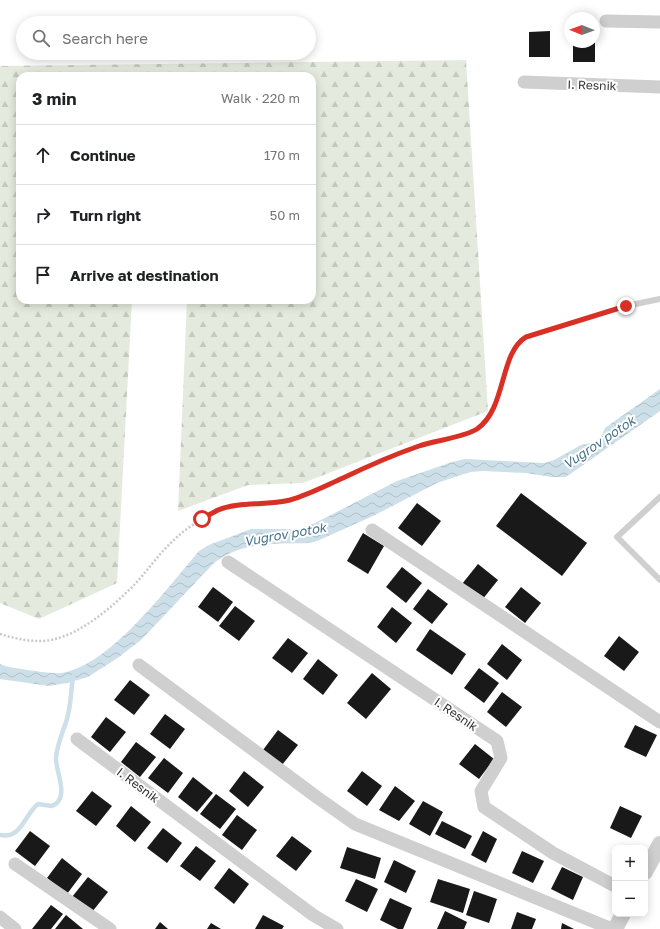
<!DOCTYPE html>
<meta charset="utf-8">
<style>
body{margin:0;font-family:"Golos Text",sans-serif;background:#f6f6f6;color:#202124}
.controls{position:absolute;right:12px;bottom:12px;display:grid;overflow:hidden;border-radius:8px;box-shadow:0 2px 10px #0003}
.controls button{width:36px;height:36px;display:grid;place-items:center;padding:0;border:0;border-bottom:1px solid #e0e0e0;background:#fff;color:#202124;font:20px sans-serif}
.compass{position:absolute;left:564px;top:12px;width:36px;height:36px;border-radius:50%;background:#fff;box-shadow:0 2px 10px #0003;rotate:271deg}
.stop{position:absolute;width:12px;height:12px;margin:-9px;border:3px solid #d93025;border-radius:50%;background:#fff}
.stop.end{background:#d93025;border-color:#fff;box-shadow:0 1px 4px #0008}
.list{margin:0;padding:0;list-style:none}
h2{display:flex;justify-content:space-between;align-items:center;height:52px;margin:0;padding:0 16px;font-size:17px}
h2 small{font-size:13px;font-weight:400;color:#757577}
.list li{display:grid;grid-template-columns:26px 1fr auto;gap:12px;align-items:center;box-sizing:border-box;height:60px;padding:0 16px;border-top:1px solid #e0e0e0}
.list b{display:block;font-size:15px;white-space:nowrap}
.list em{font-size:13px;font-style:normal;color:#757577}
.icon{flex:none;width:22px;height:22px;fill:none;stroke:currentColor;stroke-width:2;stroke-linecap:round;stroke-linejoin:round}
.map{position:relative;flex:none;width:660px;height:929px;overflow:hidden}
.search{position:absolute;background:#fff;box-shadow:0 2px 10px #0003;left:16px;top:16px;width:300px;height:44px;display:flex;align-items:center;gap:10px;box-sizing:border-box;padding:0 14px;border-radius:22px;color:#757577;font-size:15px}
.panel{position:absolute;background:#fff;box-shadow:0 2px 10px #0003;left:16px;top:72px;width:300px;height:232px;border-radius:12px}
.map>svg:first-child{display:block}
</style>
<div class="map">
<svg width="660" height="929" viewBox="0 0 660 929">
<defs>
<pattern id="forest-firs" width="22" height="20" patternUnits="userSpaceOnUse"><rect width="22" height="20" fill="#e5eade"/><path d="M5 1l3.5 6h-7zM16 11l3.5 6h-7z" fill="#c5c9bf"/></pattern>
<pattern id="water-waves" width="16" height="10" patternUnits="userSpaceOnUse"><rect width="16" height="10" fill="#cddfe8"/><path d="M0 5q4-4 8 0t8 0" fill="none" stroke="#b0c0c7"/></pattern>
</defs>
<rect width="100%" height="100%" fill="#fff"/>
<path fill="url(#forest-firs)" d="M 466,60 L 488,411 L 303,483 L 248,485 L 178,511 L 187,300 L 312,300 L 312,76 L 20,76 L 20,300 L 132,300 L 117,583 L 39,619 L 0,603 L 0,66 Z"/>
<path fill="url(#water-waves)" d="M 660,389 L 660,411 L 566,477 L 552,477 L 526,473 L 483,471 L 470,472 L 437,483 L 373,516 L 317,541 L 310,543 C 276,544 242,541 214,563 L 141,640 L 119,657 L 88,677 L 67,683 L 49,686 L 0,679 L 0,664 C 8,668 18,668 27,670 C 38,671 50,674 61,673 C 110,666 167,588 199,551 L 209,545 L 251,529 L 299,529 L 315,523 L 397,481 L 452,462 L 465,459 L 544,463 L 554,460 L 581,445 L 595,442 L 601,437 L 605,428 Z"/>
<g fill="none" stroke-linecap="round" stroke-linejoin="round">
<path stroke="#cddfe8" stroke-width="4.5" d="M 0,835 C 22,839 24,815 38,804 L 52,806 C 71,798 55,771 56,758 C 57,744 63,732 67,719 C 71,705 71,691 73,677"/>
</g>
<g fill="#191919">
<path d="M 550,31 L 550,57 L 529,57 L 529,32 Z"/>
<rect x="573" y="42" width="22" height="20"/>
<path d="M 521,493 L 587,543 L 562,576 L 496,526 Z"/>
<path d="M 417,503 L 441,521 L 422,546 L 398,528 Z"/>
<path d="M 363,533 L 384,546 L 368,574 L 347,561 Z"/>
<path d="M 478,564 L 498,580 L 482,600 L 462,584 Z"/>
<path d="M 402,567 L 422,583 L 406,603 L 386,587 Z"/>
<path d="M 213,587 L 233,602 L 218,622 L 198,607 Z"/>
<path d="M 521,587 L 541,603 L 525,623 L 505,607 Z"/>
<path d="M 428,589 L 448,604 L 432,624 L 413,609 Z"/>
<path d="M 235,606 L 255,621 L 239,641 L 219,626 Z"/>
<path d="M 392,607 L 412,623 L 396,643 L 377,627 Z"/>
<path d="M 430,629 L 466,654 L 452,675 L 416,650 Z"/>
<path d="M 619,636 L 639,652 L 624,671 L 604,656 Z"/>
<path d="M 288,638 L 308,653 L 292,673 L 272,658 Z"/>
<path d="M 502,644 L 522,660 L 507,680 L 487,664 Z"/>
<path d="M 318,659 L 338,675 L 323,695 L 303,679 Z"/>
<path d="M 479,668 L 499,683 L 484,703 L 464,688 Z"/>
<path d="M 372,673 L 391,689 L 366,719 L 347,703 Z"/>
<path d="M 130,680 L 150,695 L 134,715 L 114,700 Z"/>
<path d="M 502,692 L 522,707 L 506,727 L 487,712 Z"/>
<path d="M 165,714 L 185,729 L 170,749 L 150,734 Z"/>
<path d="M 106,717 L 126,732 L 110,752 L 91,737 Z"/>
<path d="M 635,725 L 657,735 L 646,757 L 624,747 Z"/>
<path d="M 278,730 L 298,745 L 282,765 L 263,750 Z"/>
<path d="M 136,742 L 156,757 L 140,777 L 121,762 Z"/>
<path d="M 475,744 L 494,759 L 479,779 L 459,764 Z"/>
<path d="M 164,758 L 183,773 L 168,793 L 148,778 Z"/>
<path d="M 244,771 L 264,787 L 248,807 L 229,791 Z"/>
<path d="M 362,771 L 382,786 L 367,806 L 347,791 Z"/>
<path d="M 193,777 L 213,793 L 197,812 L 178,797 Z"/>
<path d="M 395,786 L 415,801 L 399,821 L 379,810 Z"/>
<path d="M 92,791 L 112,806 L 96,826 L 76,811 Z"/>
<path d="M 216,794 L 236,809 L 220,829 L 200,814 Z"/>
<path d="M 423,801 L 443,812 L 430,836 L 409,824 Z"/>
<path d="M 131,806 L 151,822 L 135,842 L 116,826 Z"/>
<path d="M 620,806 L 642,816 L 631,838 L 610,828 Z"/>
<path d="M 237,815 L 257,830 L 242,850 L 222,835 Z"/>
<path d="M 442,821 L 472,836 L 465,849 L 435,834 Z"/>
<path d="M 163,828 L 182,843 L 167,863 L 147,848 Z"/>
<path d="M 30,831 L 50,846 L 35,866 L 15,851 Z"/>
<path d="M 483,831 L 497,839 L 486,863 L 471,855 Z"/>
<path d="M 292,836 L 312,851 L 296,871 L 276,856 Z"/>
<path d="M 196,846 L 216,861 L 200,881 L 180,866 Z"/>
<path d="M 347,847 L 381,858 L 375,879 L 340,868 Z"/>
<path d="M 522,851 L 544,861 L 533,883 L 512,873 Z"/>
<path d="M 62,858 L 82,874 L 67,894 L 47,878 Z"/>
<path d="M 394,860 L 416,871 L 406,893 L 384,882 Z"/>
<path d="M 562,867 L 583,877 L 573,900 L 551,889 Z"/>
<path d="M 229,868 L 249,884 L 234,904 L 214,888 Z"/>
<path d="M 88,877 L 108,892 L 92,912 L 72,897 Z"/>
<path d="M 356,879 L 378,889 L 367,912 L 345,901 Z"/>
<path d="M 438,879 L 470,889 L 463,913 L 430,902 Z"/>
<path d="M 474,891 L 497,899 L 489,923 L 466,915 Z"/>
<path d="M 390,898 L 412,908 L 403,929 L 398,929 L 380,920 Z"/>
<path d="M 51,905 L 63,914 L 51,929 L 32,929 Z"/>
<path d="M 445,911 L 467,922 L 464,929 L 437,929 Z"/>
<path d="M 517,912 L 536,919 L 532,929 L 511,929 Z"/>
<path d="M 66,915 L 83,929 L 55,929 Z"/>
<path d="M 263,915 L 284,926 L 282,929 L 255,929 Z"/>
<path d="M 160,922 L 168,929 L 155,929 Z"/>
<path d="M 211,923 L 221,929 L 207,929 Z"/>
<path d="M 562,923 L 574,929 L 561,929 Z"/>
</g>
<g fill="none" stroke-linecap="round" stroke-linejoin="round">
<path stroke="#c9c9c9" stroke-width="2.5" stroke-dasharray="2 2" stroke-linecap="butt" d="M 0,634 C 17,639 34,643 51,640 C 81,634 111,608 132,587 C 147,572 159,553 175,539 C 182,532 192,525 201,520 C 231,500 256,508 289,500 C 319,493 346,475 375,463 C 390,457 405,450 421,446 C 436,441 463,437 476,429 C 507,409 499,353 526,337 L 618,309"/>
<g stroke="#cfcfcf" stroke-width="6">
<path d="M 626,306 L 660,299"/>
<path d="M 660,497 L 617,537 L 660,580"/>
</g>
<g stroke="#cfcfcf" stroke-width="13">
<path d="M 606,21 L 660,22"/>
<path d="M 524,82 L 660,87"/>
<path d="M 372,530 L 660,722"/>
<path d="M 228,562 L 497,741 L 501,758 L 481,791 L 484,807 L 553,853 L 615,886"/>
<path d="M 139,665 L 318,798 L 355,824 L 612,929"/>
<path d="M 77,739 L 313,915 L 337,929"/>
<path d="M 15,864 L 110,929"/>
<path d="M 0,917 L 15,929"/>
</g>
<g stroke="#cfcfcf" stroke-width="16">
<path d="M 645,872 L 660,844"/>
<path d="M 615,929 L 623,914"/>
</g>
</g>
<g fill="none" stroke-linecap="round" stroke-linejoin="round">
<path stroke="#d93025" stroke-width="5" d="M 202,519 C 207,516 212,513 218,510 C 240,501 266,506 290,500 C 308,495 325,486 343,478 C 368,466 393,455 419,446 C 434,441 465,437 477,429 C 507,408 499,353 526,337 L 626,306"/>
</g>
<g text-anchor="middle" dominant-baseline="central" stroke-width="4" stroke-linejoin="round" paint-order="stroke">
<g font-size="12" fill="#323232" stroke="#fff">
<text transform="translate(592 85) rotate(2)">I. Resnik</text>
<text transform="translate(456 714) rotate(34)">I. Resnik</text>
<text transform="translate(138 785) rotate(37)">I. Resnik</text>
</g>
<g font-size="13" font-style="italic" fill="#46738d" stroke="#fff">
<text transform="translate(599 442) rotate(-34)">Vugrov potok</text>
<text transform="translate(285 534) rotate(-10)">Vugrov potok</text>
</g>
</g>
</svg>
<div class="controls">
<button>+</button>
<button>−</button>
</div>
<svg class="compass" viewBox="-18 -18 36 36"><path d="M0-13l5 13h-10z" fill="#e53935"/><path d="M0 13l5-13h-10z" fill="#757577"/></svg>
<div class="stop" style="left:202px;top:519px"></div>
<div class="stop end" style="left:626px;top:306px"></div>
<div class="search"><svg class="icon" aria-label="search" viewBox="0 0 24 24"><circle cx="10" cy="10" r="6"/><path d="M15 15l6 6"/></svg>Search here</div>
<section class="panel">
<h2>3 min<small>Walk · 220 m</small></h2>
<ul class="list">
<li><svg class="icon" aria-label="ahead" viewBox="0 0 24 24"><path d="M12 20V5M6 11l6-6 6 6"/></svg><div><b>Continue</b></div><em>170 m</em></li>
<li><svg class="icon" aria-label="right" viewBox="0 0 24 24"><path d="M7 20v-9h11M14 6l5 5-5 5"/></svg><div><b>Turn right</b></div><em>50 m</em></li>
<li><svg class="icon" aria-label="arrive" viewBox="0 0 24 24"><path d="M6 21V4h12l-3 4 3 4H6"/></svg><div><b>Arrive at destination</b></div></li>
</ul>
</section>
</div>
